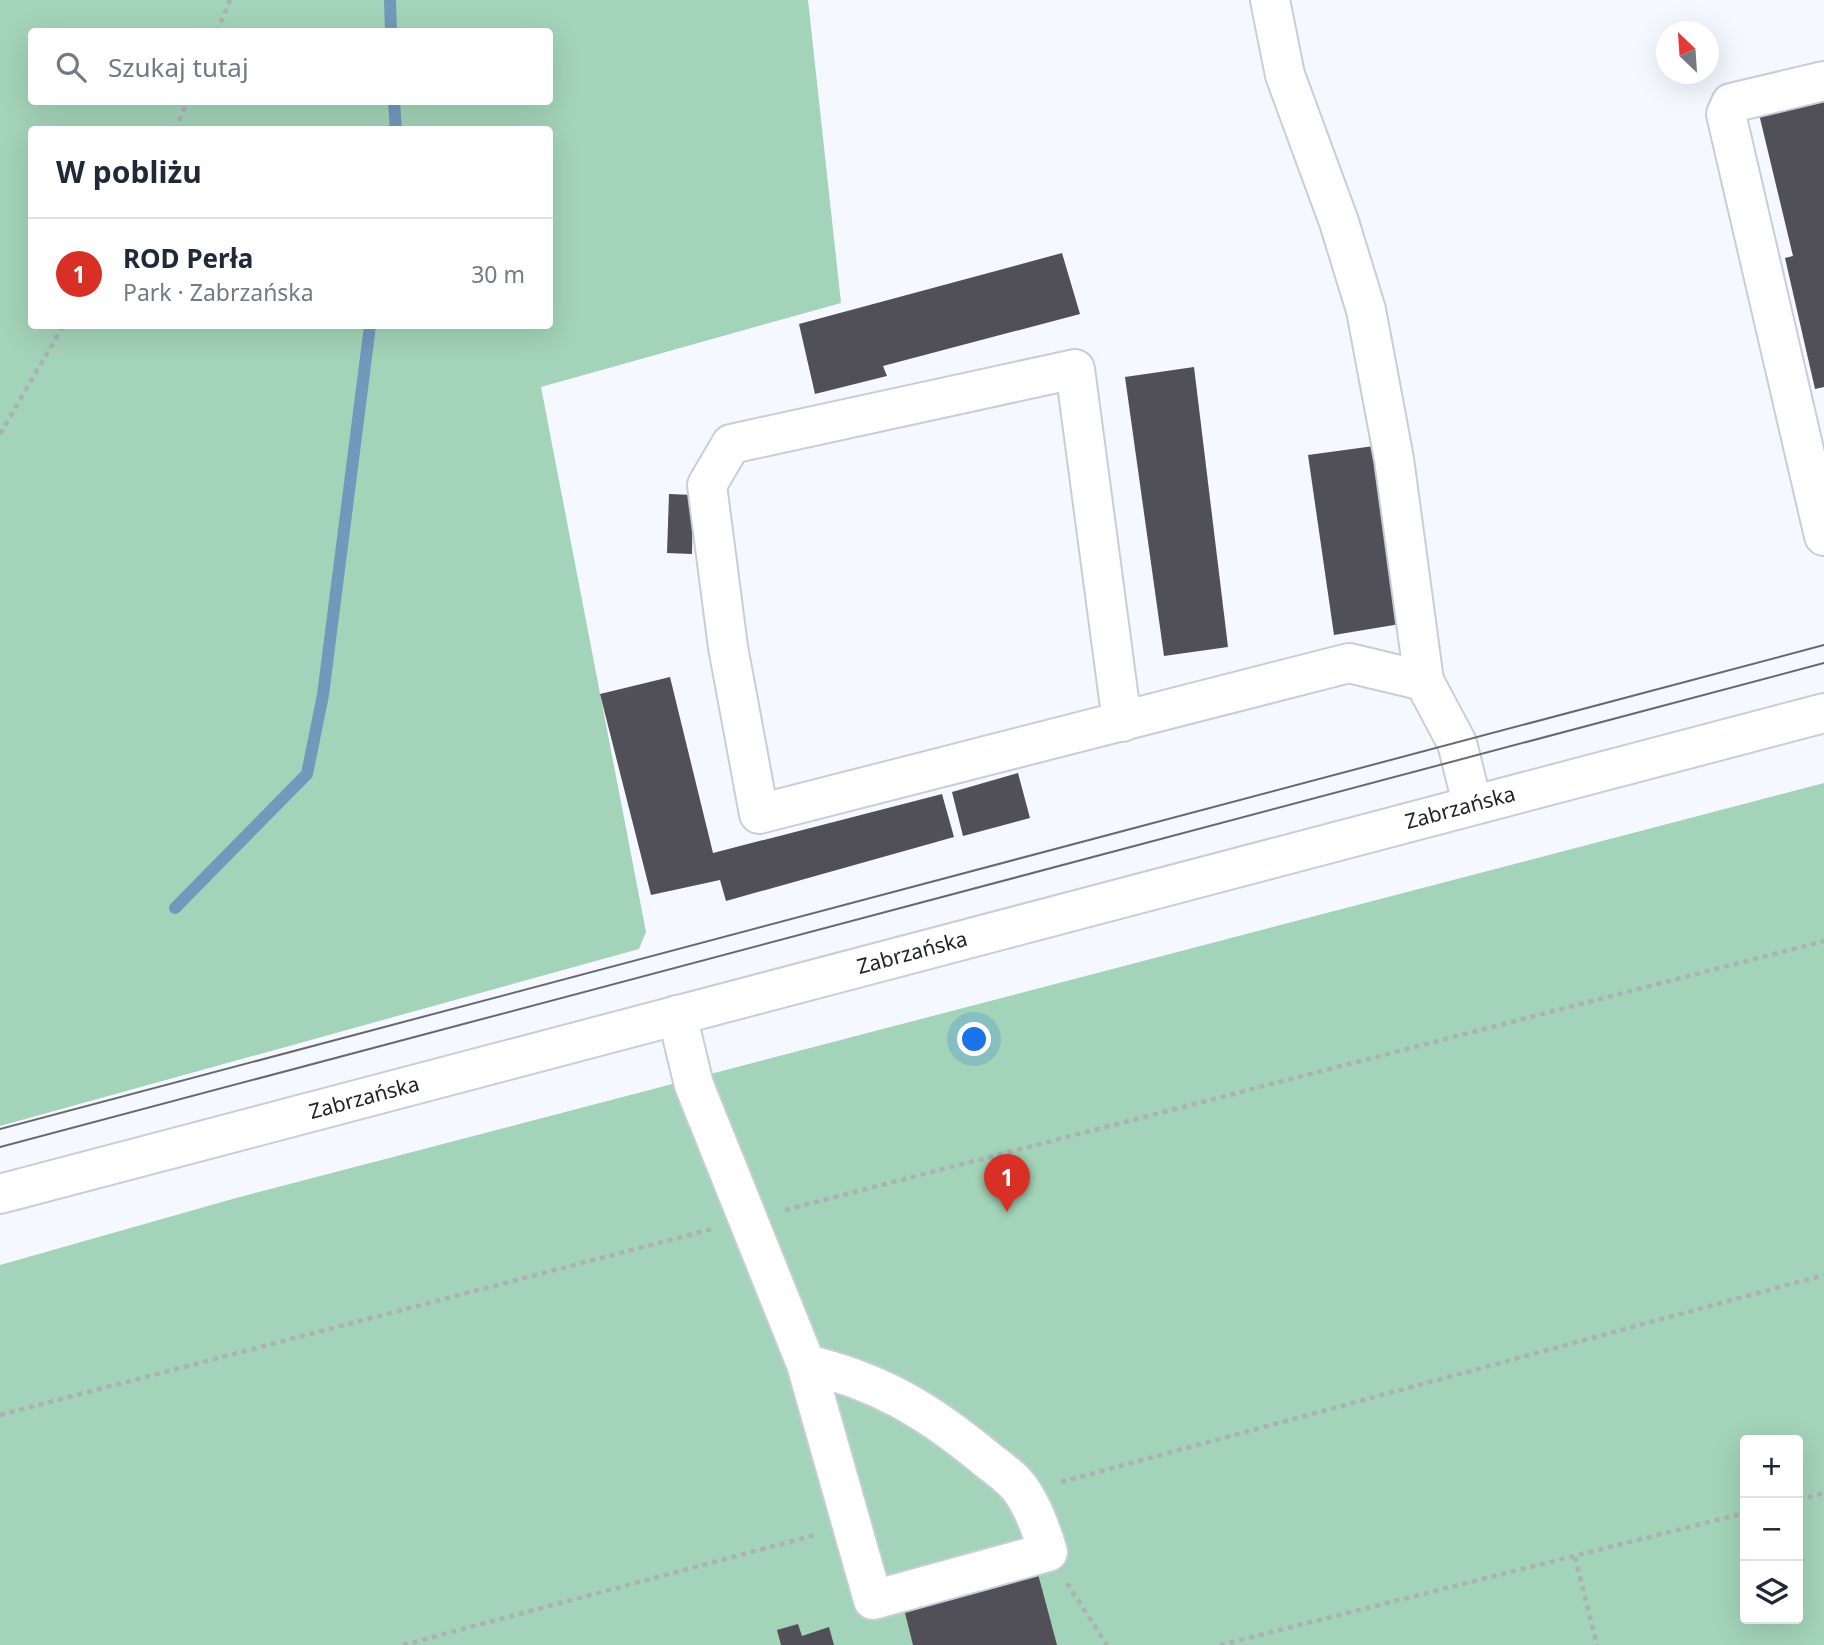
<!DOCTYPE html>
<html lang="pl">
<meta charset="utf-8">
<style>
body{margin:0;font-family:"Noto Sans",sans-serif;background:#f6f6f7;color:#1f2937}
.controls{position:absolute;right:21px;bottom:21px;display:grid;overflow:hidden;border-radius:7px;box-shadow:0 7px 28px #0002}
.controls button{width:63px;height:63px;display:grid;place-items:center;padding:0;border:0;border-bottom:2px solid #e0e1e3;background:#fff;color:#1f2937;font:35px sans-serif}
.compass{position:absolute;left:1656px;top:21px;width:63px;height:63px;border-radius:50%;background:#fff;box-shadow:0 7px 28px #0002;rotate:335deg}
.you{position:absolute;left:975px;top:1040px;width:24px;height:24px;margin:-18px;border:5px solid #fff;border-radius:50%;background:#1a73e8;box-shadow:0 0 0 10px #1a73e833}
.badge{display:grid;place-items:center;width:46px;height:46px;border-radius:50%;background:#d93025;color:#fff;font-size:23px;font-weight:700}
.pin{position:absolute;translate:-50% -58px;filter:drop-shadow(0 2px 4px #0008)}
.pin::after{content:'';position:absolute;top:37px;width:24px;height:21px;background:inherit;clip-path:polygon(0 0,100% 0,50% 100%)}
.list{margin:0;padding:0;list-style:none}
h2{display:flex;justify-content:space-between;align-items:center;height:91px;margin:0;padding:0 28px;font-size:30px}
h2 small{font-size:23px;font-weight:400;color:#747a83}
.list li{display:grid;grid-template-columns:46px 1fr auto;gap:21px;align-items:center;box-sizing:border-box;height:112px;padding:0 28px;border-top:2px solid #e0e1e3}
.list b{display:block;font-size:26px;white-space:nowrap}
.list p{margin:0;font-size:23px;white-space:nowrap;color:#747a83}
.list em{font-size:23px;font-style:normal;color:#747a83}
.icon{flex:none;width:38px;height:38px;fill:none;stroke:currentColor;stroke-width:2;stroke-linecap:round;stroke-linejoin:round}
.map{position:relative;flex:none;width:1824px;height:1645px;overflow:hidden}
.search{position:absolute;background:#fff;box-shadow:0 7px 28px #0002;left:28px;top:28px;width:525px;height:77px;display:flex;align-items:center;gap:18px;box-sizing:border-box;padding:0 24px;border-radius:7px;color:#747a83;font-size:26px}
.panel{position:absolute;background:#fff;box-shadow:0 7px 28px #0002;left:28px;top:126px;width:525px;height:203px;border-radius:7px}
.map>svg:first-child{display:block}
</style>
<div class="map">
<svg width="1824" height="1645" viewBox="0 0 1824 1645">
<rect width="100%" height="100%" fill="#f5f9ff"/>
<g fill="#a3d3b8" fill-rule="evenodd">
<path d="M 0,0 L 808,0 L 841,303 L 541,387 L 646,932 L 639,949 L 0,1126 ZM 32,32 L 550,32 L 550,102 L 32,102 ZM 32,130 L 550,130 L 550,326 L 32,326 Z"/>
<path d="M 1824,783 L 1824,1645 L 0,1645 L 0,1265 L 236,1198 ZM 1745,1440 L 1798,1440 L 1798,1619 L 1745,1619 Z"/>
</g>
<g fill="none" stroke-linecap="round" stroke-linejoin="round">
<g stroke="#7199bb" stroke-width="12">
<path d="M 390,0 L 391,32"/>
<path d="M 394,102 L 396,130"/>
<path d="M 175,908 L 307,774 L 323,695 L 370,326"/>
</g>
</g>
<g fill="#514f58">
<path d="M 1824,98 L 1824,387 L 1815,389 L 1785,258 L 1793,256 L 1759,114 Z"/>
<path d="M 1062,253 L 1080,314 L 883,366 L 887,376 L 815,394 L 799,324 Z"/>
<path d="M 1194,367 L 1228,647 L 1164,656 L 1125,377 Z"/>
<path d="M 1374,446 L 1400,624 L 1334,635 L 1308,455 Z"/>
<path d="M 669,494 L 693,495 L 692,554 L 667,553 Z"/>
<path d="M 670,677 L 713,853 L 942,794 L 954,837 L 726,901 L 720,880 L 651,895 L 600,694 Z"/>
<path d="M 1018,773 L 1030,818 L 963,836 L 952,792 Z"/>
<path d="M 1038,1574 L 1057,1645 L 913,1645 L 904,1609 Z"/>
<path d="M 798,1624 L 802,1636 L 829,1627 L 834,1645 L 781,1645 L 777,1630 Z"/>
</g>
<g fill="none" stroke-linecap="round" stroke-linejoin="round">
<defs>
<g id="minor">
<path d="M 1270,0 L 1285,75 L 1339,222 L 1366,310 L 1394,459 L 1424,681"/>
<path d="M 1824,81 L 1731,103 L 1726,114 L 1824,536"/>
<path d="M 1122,722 L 1075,369 L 731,444 L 707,485 L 728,647 L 759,814 L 1349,663 L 1424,681 L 1457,743 L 1472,803"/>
<path d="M 677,1015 L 694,1085 L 806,1364 L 873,1600 L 1048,1552 C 1042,1532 1035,1511 1023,1493 C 1014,1478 997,1468 984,1457 C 927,1410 878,1381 806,1364"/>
<path d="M 0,1194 L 1824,713"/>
</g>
</defs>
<use href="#minor" stroke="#c7ced8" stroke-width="42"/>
<g stroke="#adb1b6" stroke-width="4.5" stroke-dasharray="5 5" stroke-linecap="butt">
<path d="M 217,32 L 230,0"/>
<path d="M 175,130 L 187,102"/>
<path d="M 0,434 L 63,326"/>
<path d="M 785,1210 L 1824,941"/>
<path d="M 0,1415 L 712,1229"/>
<path d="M 1061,1482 L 1824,1275"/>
<path d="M 1798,1500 L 1824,1493"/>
<path d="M 1575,1557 L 1597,1645"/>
<path d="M 1067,1583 L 1107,1645"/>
<path d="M 403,1645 L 815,1535"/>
<path d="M 1220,1645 L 1745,1513"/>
</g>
<use href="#minor" stroke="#fff" stroke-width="38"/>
<g stroke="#66696e" stroke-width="2">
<path d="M 0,1129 L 1824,645"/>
<path d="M 0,1147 L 1824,663"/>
</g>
</g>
<g text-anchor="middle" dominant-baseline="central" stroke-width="7" stroke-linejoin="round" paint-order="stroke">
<g font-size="21" fill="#212327" stroke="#fff">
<text transform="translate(1460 807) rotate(-15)">Zabrzańska</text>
<text transform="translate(912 952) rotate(-15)">Zabrzańska</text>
<text transform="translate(364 1097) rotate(-15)">Zabrzańska</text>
</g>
</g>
</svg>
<div class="controls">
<button>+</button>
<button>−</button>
<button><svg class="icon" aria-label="layers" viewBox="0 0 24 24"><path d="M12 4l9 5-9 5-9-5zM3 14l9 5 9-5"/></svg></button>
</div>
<svg class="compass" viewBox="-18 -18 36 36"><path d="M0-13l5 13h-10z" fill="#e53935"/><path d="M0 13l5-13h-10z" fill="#747a83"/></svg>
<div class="you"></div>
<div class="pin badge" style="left:1007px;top:1212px">1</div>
<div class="search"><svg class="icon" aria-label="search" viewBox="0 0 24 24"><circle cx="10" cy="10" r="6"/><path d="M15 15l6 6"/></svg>Szukaj tutaj</div>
<section class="panel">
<h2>W pobliżu<small></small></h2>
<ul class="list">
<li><span class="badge">1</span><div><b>ROD Perła</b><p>Park · Zabrzańska</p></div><em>30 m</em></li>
</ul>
</section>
</div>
